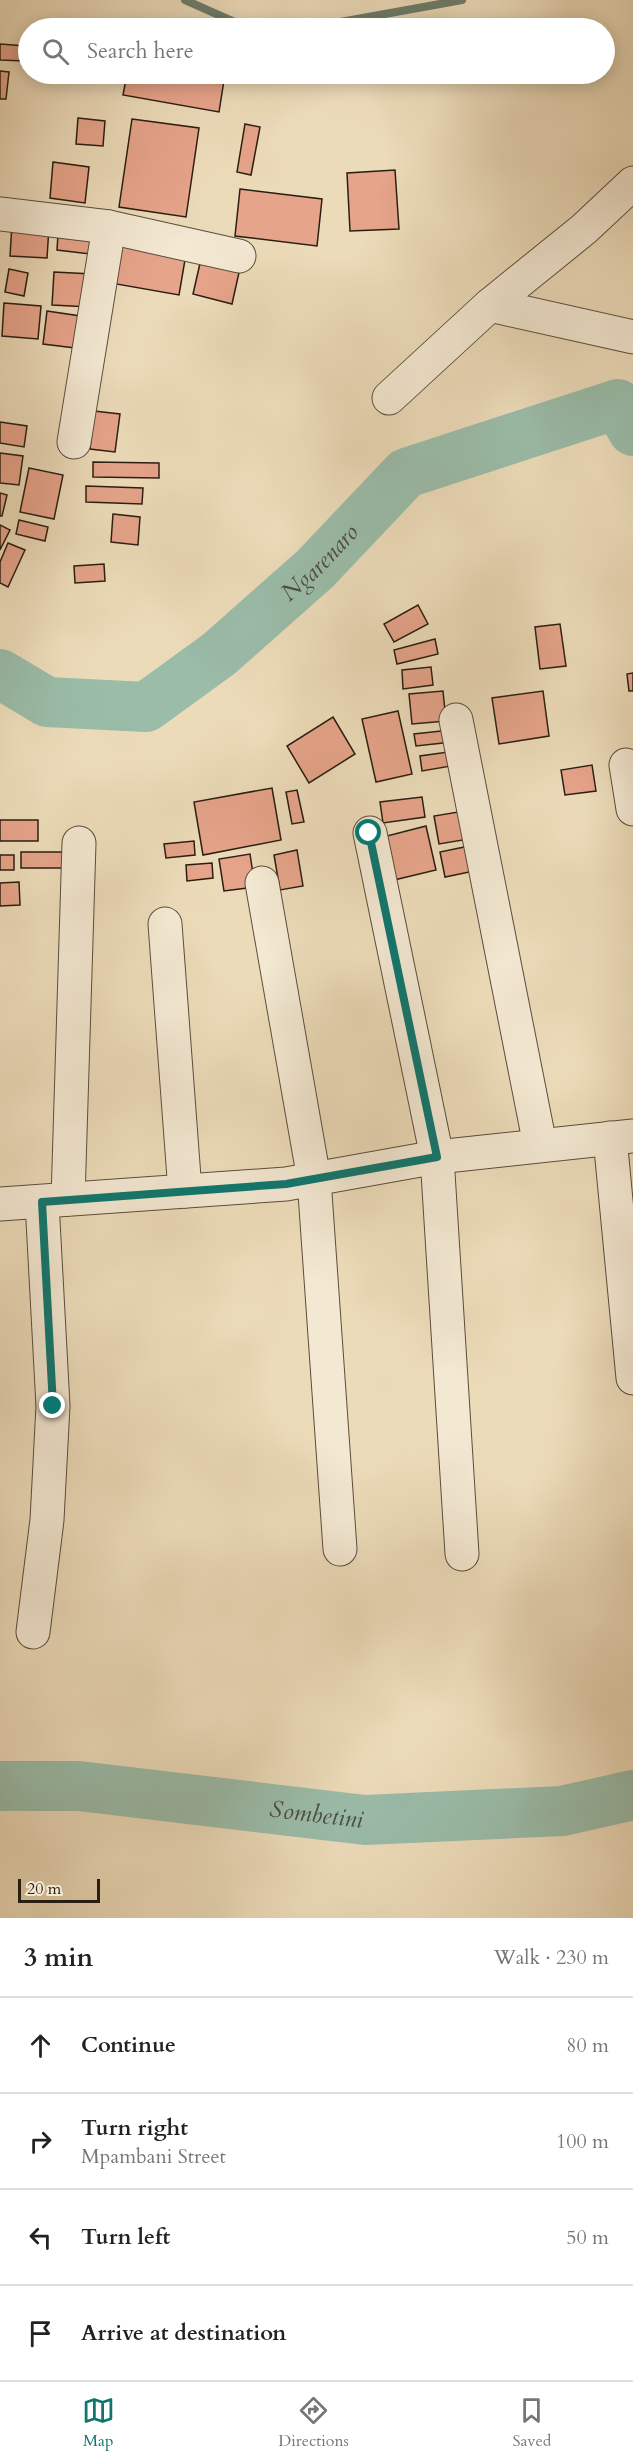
<!DOCTYPE html>
<meta charset="utf-8">
<style>
body{margin:0;font-family:Cardo,serif;background:#f6f6f6;color:#222}
.scale{position:absolute;left:18px;bottom:15px;width:82px;box-sizing:border-box;padding-left:6px;border:3px solid #2a1e11;border-top:0;font-size:16px;line-height:21px;white-space:nowrap;color:#2a1e11;-webkit-text-stroke:4px #f3e8d2;paint-order:stroke}
.stop{position:absolute;width:18px;height:18px;margin:-14px;border:4px solid #0f766e;border-radius:50%;background:#fff}
.stop.end{background:#0f766e;border-color:#fff;box-shadow:0 2px 6px #0008}
.list{margin:0;padding:0;list-style:none}
h2{display:flex;justify-content:space-between;align-items:center;height:78px;margin:0;padding:0 24px;font-size:26px}
h2 small{font-size:20px;font-weight:400;color:#767676}
.list li{display:grid;grid-template-columns:39px 1fr auto;gap:18px;align-items:center;box-sizing:border-box;height:96px;padding:0 24px;border-top:2px solid #e0e0e0}
.list b{display:block;font-size:22px;white-space:nowrap}
.list p{margin:0;font-size:20px;white-space:nowrap;color:#767676}
.list em{font-size:20px;font-style:normal;color:#767676}
.icon{flex:none;width:33px;height:33px;fill:none;stroke:currentColor;stroke-width:2;stroke-linecap:round;stroke-linejoin:round}
.map{position:relative;flex:none;width:633px;height:1918px;overflow:hidden}
.search{position:absolute;background:#fff;box-shadow:0 3px 15px #0003;left:18px;right:18px;top:18px;height:66px;display:flex;align-items:center;gap:15px;box-sizing:border-box;padding:0 21px;border-radius:33px;color:#767676;font-size:22px}
.sheet{height:462px;background:#fff}
nav{display:flex;justify-content:space-around;align-items:center;box-sizing:border-box;height:84px;border-top:2px solid #e0e0e0;background:#fff;font-size:16px;color:#767676}
nav a{display:grid;justify-items:center;gap:3px}
nav .on{color:#0f766e}
.map>svg:first-child{display:block}
</style>
<div class="map">
<svg width="633" height="1918" viewBox="0 0 633 1918">
<rect width="100%" height="100%" fill="#ecdbb9"/>
<filter id="stains"><feTurbulence type="fractalNoise" baseFrequency=".00333" numOctaves="4"/><feColorMatrix values="0 0 0 0 .2 0 0 0 0 .09 0 0 0 0 .02 0 0 0 .5 -.17"/></filter>
<radialGradient id="worn" r=".72"><stop offset=".6" stop-color="#630" stop-opacity="0"/><stop offset="1" stop-color="#630" stop-opacity=".3"/></radialGradient>
<g fill="none" stroke-linecap="round" stroke-linejoin="round">
<g stroke="#6d7d6c" stroke-width="8">
<path d="M 185,0 L 248,28"/>
<path d="M 307,28 L 462,0"/>
</g>
<g stroke="#9abca9" stroke-width="50">
<path id="s1" d="M 0,674 L 47,702 L 146,707 L 219,654 L 315,569 L 406,473 L 618,404 L 633,431"/>
<path id="s2" d="M 0,1786 L 79,1786 L 365,1820 L 562,1811 L 633,1795"/>
</g>
</g>
<g fill="#e6a48a" stroke="#2a1e11" stroke-width="1.5">
<path d="M 0,44 L 26,46 L 25,61 L 0,60 Z"/>
<path d="M 0,71 L 9,72 L 6,99 L 0,99 Z"/>
<path d="M 127,74 L 225,74 L 219,112 L 123,95 Z"/>
<path d="M 78,118 L 105,121 L 103,146 L 76,144 Z"/>
<path d="M 132,119 L 199,128 L 186,217 L 119,207 Z"/>
<path d="M 245,124 L 260,127 L 251,175 L 237,172 Z"/>
<path d="M 53,162 L 89,167 L 85,203 L 50,198 Z"/>
<path d="M 395,170 L 399,229 L 350,231 L 347,173 Z"/>
<path d="M 240,189 L 322,199 L 317,246 L 235,236 Z"/>
<path d="M 12,224 L 49,227 L 47,258 L 10,256 Z"/>
<path d="M 58,234 L 92,237 L 90,254 L 57,250 Z"/>
<path d="M 112,242 L 186,254 L 179,295 L 105,282 Z"/>
<path d="M 201,259 L 240,268 L 232,304 L 193,294 Z"/>
<path d="M 9,269 L 28,273 L 24,296 L 5,292 Z"/>
<path d="M 54,272 L 92,274 L 90,307 L 52,305 Z"/>
<path d="M 4,303 L 41,306 L 38,339 L 2,336 Z"/>
<path d="M 47,311 L 87,317 L 83,349 L 43,344 Z"/>
<path d="M 94,411 L 120,414 L 115,452 L 90,449 Z"/>
<path d="M 0,422 L 27,426 L 24,447 L 0,443 Z"/>
<path d="M 0,453 L 23,456 L 19,485 L 0,483 Z"/>
<path d="M 93,462 L 159,463 L 159,478 L 93,477 Z"/>
<path d="M 29,468 L 63,475 L 54,519 L 20,512 Z"/>
<path d="M 86,486 L 143,488 L 142,504 L 86,502 Z"/>
<path d="M 0,493 L 7,495 L 2,516 L 0,516 Z"/>
<path d="M 113,514 L 140,517 L 138,545 L 111,542 Z"/>
<path d="M 19,520 L 48,527 L 45,541 L 16,534 Z"/>
<path d="M 0,525 L 10,530 L 0,550 Z"/>
<path d="M 8,543 L 25,550 L 8,587 L 0,583 L 0,562 Z"/>
<path d="M 104,564 L 105,581 L 75,583 L 74,566 Z"/>
<path d="M 418,605 L 428,624 L 394,642 L 384,624 Z"/>
<path d="M 560,624 L 566,666 L 540,669 L 535,627 Z"/>
<path d="M 435,639 L 438,654 L 397,664 L 394,650 Z"/>
<path d="M 431,667 L 433,685 L 403,689 L 402,670 Z"/>
<path d="M 633,673 L 633,691 L 629,691 L 627,674 Z"/>
<path d="M 443,691 L 446,721 L 412,724 L 409,694 Z"/>
<path d="M 543,691 L 549,736 L 499,744 L 492,698 Z"/>
<path d="M 398,711 L 412,774 L 376,782 L 362,719 Z"/>
<path d="M 333,717 L 355,754 L 309,783 L 287,746 Z"/>
<path d="M 450,730 L 452,742 L 416,746 L 414,734 Z"/>
<path d="M 455,751 L 457,765 L 422,771 L 420,756 Z"/>
<path d="M 592,765 L 596,791 L 565,795 L 561,770 Z"/>
<path d="M 272,788 L 281,840 L 203,855 L 194,802 Z"/>
<path d="M 297,790 L 304,822 L 292,824 L 286,792 Z"/>
<path d="M 422,797 L 425,817 L 383,823 L 380,802 Z"/>
<path d="M 464,811 L 469,839 L 439,844 L 434,816 Z"/>
<rect x="0" y="820" width="38" height="21"/>
<path d="M 426,826 L 436,870 L 394,880 L 383,837 Z"/>
<path d="M 194,841 L 195,855 L 166,858 L 164,844 Z"/>
<path d="M 474,845 L 479,870 L 445,877 L 440,852 Z"/>
<path d="M 297,850 L 303,886 L 280,890 L 274,855 Z"/>
<rect x="21" y="852" width="46" height="16"/>
<path d="M 250,854 L 255,887 L 224,891 L 219,859 Z"/>
<rect x="0" y="855" width="14" height="15"/>
<path d="M 212,863 L 213,878 L 187,881 L 186,865 Z"/>
<path d="M 19,882 L 20,905 L 0,906 L 0,883 Z"/>
</g>
<g fill="none" stroke-linecap="round" stroke-linejoin="round">
<defs>
<g id="minor">
<path d="M 0,214 L 109,227 L 239,256"/>
<path d="M 490,305 L 633,337"/>
<path d="M 389,398 L 490,305 L 584,229 L 633,183"/>
<path d="M 74,442 L 109,227"/>
<path d="M 456,720 L 540,1145"/>
<path d="M 626,765 L 633,809"/>
<path d="M 370,833 L 437,1157 L 462,1554"/>
<path d="M 262,883 L 314,1179 L 340,1549"/>
<path d="M 165,924 L 185,1191"/>
<path d="M 610,1138 L 633,1378"/>
<path d="M 68,1199 L 79,843"/>
<path d="M 0,1204 L 286,1184 L 437,1157 L 633,1136"/>
<path d="M 33,1632 L 47,1520 L 53,1406 L 42,1202"/>
</g>
</defs>
<use href="#minor" stroke="#5a4d3b" stroke-width="35"/>
<use href="#minor" stroke="#f3e8d2" stroke-width="33"/>
</g>
<g fill="none" stroke-linecap="round" stroke-linejoin="round">
<path stroke="#0f766e" stroke-width="8" d="M 53,1406 L 42,1202 L 286,1184 L 437,1157 L 369,833"/>
</g>
<g text-anchor="middle" dominant-baseline="central" stroke-width="4.5" stroke-linejoin="round" paint-order="stroke">
<g font-size="24" font-style="italic" fill="#4c4d3f" stroke="#f3e8d2">
<text stroke="none"><textPath href="#s1" startOffset="380">Ngarenaro</textPath></text>
<text stroke="none"><textPath href="#s2" startOffset="318">Sombetini</textPath></text>
</g>
</g>
<rect width="100%" height="100%" filter="url(#stains)"/>
<rect width="100%" height="100%" fill="url(#worn)"/>
</svg>
<div class="scale">20 m</div>
<div class="stop" style="left:369px;top:833px"></div>
<div class="stop end" style="left:53px;top:1406px"></div>
<div class="search"><svg class="icon" aria-label="search" viewBox="0 0 24 24"><circle cx="10" cy="10" r="6"/><path d="M15 15l6 6"/></svg>Search here</div>
</div>
<section class="sheet">
<h2>3 min<small>Walk · 230 m</small></h2>
<ul class="list">
<li><svg class="icon" aria-label="ahead" viewBox="0 0 24 24"><path d="M12 20V5M6 11l6-6 6 6"/></svg><div><b>Continue</b></div><em>80 m</em></li>
<li><svg class="icon" aria-label="right" viewBox="0 0 24 24"><path d="M7 20v-9h11M14 6l5 5-5 5"/></svg><div><b>Turn right</b><p>Mpambani Street</p></div><em>100 m</em></li>
<li><svg class="icon" aria-label="left" viewBox="0 0 24 24"><path d="M17 20v-9H6M10 6l-5 5 5 5"/></svg><div><b>Turn left</b></div><em>50 m</em></li>
<li><svg class="icon" aria-label="arrive" viewBox="0 0 24 24"><path d="M6 21V4h12l-3 4 3 4H6"/></svg><div><b>Arrive at destination</b></div></li>
</ul>
</section>
<nav>
<a class="on"><svg class="icon" aria-label="map" viewBox="0 0 24 24"><path d="M3 6l6-2 6 2 6-2v14l-6 2-6-2-6 2zM9 4v14M15 6v14"/></svg>Map</a>
<a><svg class="icon" aria-label="directions" viewBox="0 0 24 24"><path d="M12 3l9 9-9 9-9-9zM9 14v-3h6M13 9l2 2-2 2"/></svg>Directions</a>
<a><svg class="icon" aria-label="saved" viewBox="0 0 24 24"><path d="M7 4h10v16l-5-4-5 4z"/></svg>Saved</a>
</nav>
